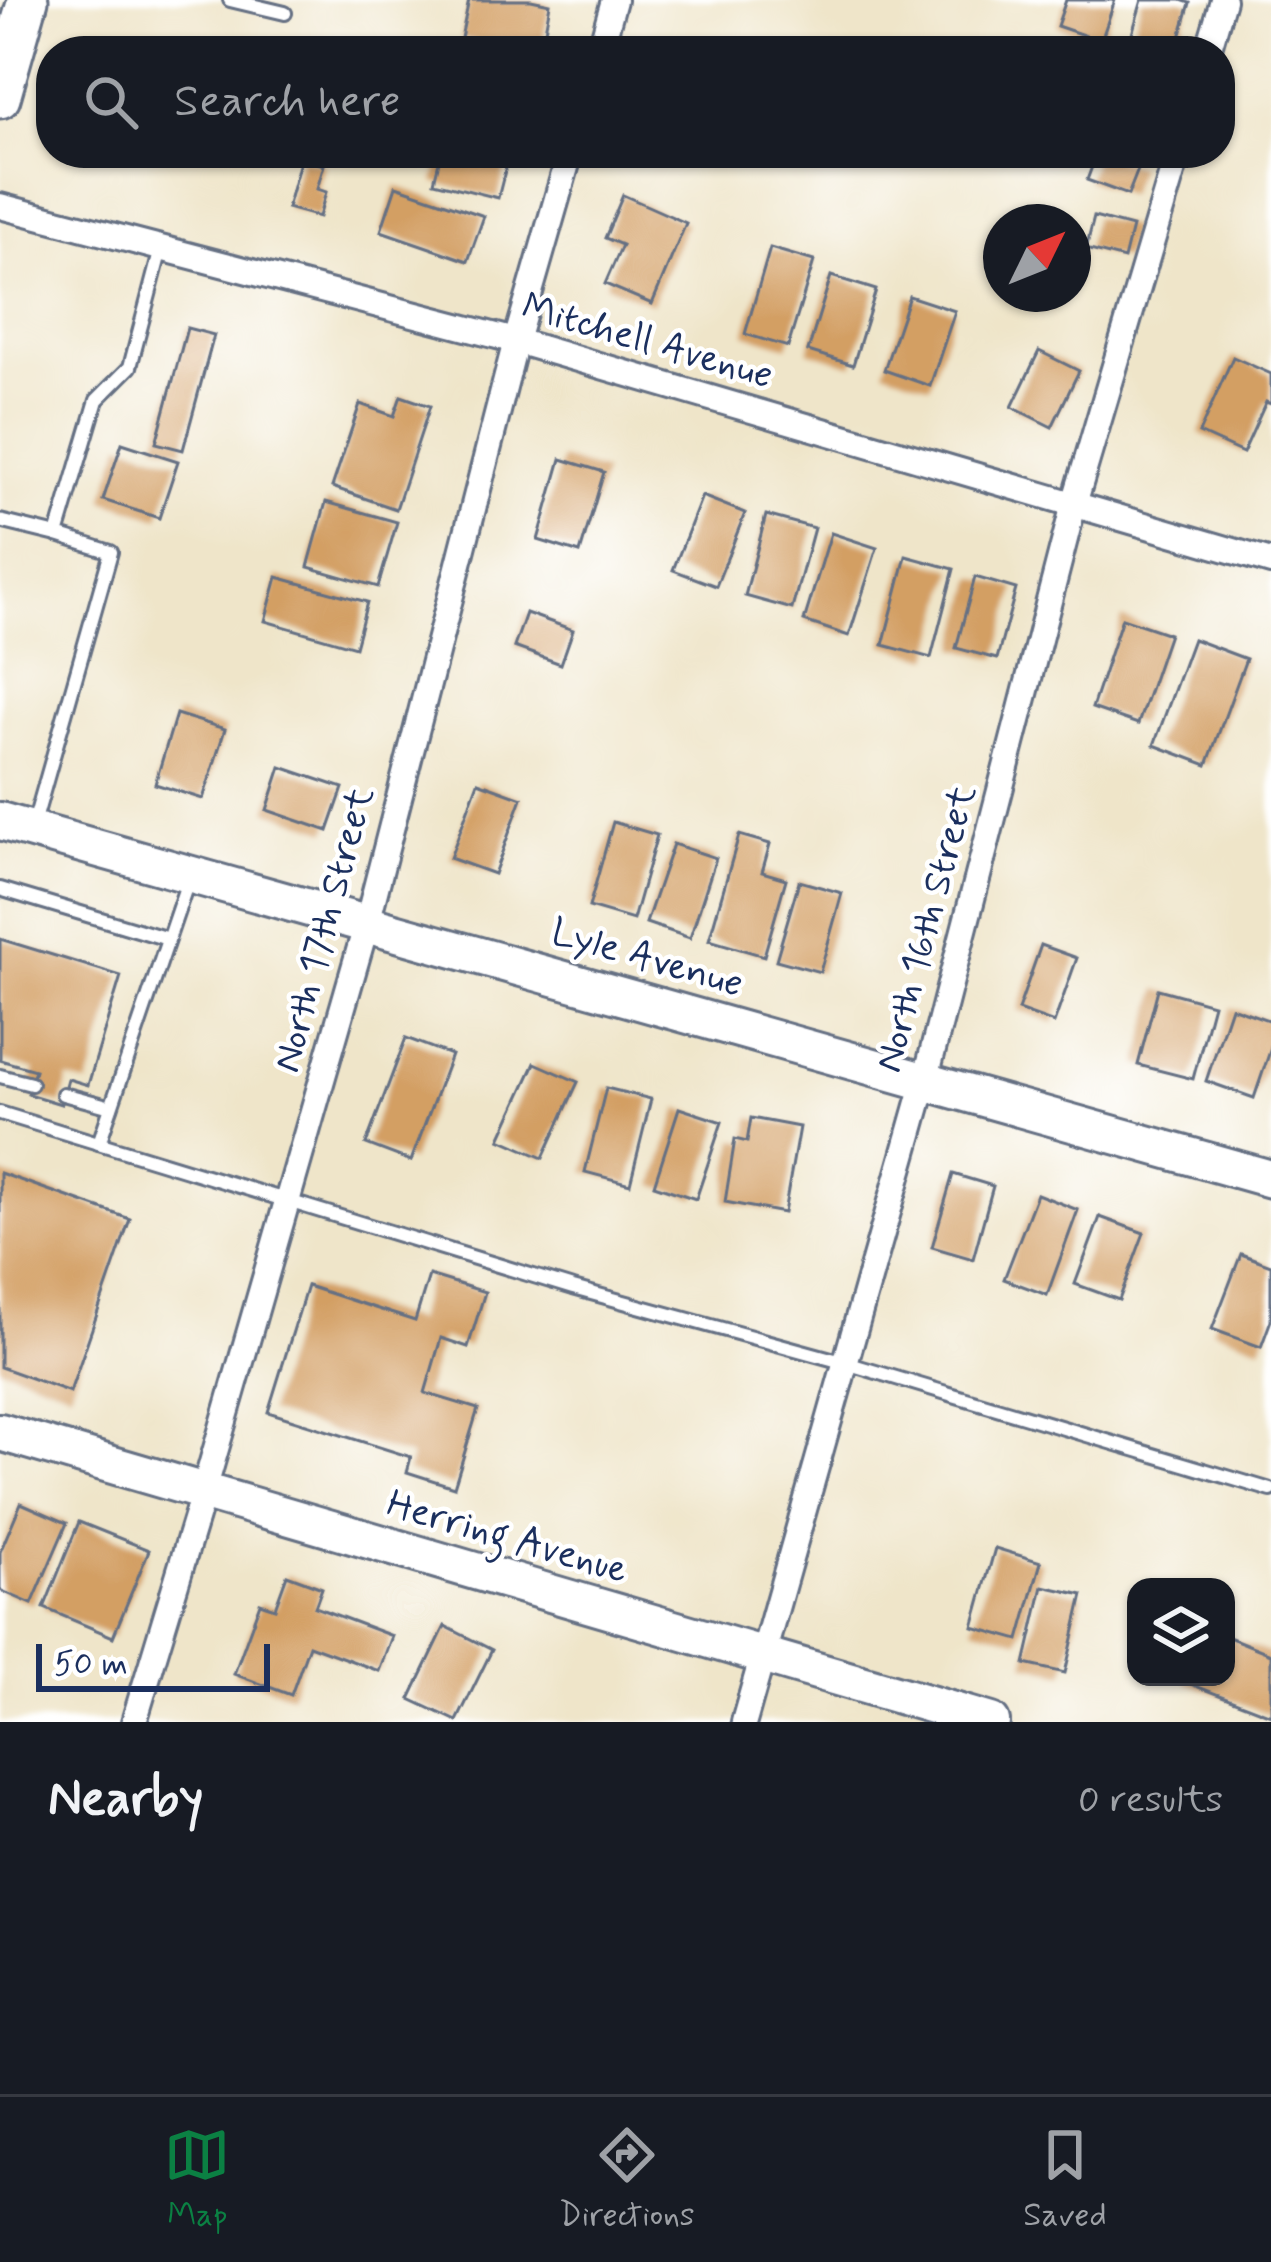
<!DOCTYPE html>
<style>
body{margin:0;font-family:Mynerve,sans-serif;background:#242831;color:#f1f3f6}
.controls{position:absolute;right:36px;bottom:36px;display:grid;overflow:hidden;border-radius:24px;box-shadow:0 3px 9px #0004}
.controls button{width:108px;height:108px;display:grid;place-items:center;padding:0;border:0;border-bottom:3px solid #363941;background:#171b24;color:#f1f3f6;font:60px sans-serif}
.compass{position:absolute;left:983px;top:204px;width:108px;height:108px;border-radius:50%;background:#171b24;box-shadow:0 3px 9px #0004;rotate:47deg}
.scale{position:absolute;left:36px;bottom:30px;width:234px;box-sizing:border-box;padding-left:12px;border:6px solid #1b2f5e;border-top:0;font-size:33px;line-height:42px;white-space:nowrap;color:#1b2f5e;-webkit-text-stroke:9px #fff;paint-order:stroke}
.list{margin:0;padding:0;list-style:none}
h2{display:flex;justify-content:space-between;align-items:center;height:156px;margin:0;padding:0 48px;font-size:51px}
h2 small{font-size:39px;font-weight:400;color:#9ea1a6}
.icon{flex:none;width:66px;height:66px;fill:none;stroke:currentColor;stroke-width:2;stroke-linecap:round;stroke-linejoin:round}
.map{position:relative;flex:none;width:1271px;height:1722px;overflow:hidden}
.search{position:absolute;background:#171b24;box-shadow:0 3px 9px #0004;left:36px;right:36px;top:36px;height:132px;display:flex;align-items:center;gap:30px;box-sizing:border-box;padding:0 42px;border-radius:48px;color:#9ea1a6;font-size:45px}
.sheet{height:372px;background:#171b24}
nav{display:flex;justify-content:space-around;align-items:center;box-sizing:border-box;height:168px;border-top:3px solid #363941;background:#171b24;font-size:33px;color:#9ea1a6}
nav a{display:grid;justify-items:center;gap:6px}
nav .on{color:#0b8043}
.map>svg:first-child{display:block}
</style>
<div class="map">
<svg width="1271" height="1722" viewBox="0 0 1271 1722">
<rect width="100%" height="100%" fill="#fff"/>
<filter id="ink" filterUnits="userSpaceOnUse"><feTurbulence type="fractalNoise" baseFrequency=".00833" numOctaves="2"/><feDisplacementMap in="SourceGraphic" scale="24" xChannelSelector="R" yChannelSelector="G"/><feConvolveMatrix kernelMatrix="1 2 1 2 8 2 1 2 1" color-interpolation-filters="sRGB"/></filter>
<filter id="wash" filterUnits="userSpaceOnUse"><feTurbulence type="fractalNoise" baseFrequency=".004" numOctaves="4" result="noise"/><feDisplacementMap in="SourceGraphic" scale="48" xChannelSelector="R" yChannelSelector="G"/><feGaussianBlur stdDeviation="2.7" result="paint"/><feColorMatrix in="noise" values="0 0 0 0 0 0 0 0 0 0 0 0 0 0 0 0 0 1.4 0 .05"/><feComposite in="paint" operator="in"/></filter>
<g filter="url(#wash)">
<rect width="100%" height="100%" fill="#efe5c9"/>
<g id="blocks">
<g fill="#d39f64">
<path d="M 469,0 L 531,0 L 550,4 L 541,51 L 520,51 L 461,38 Z"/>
<path d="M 1066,0 L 1115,0 L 1101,41 L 1057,26 Z"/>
<path d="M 1142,0 L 1181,0 L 1190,3 L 1176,51 L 1127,51 Z"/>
<path d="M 441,153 L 509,155 L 498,198 L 434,182 Z"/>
<path d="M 1097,153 L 1139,167 L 1128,195 L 1087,180 Z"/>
<path d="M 301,158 L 324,165 L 317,189 L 326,192 L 319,217 L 287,208 Z"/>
<path d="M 396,186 L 484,216 L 468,261 L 381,231 Z"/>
<path d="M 623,195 L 686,223 L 652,304 L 605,284 L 622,245 L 605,238 Z"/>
<path d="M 1094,217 L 1132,227 L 1124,259 L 1086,249 Z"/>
<path d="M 770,248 L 814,261 L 788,347 L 745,334 Z"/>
<path d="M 831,276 L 876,290 L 853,365 L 808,351 Z"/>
<path d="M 909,296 L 955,311 L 930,386 L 884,370 Z"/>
<path d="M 187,328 L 214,335 L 183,450 L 156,443 Z"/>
<path d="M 1039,351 L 1079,371 L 1052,427 L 1012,407 Z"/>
<path d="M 1233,357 L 1271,374 L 1271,404 L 1266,402 L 1243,453 L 1199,433 Z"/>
<path d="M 401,396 L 430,406 L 396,509 L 332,487 L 360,404 L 394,416 Z"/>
<path d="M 122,443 L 178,461 L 159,518 L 103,500 Z"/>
<path d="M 561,459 L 604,472 L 580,553 L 538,540 Z"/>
<path d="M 702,496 L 745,513 L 716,586 L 673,570 Z"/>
<path d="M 326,502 L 397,522 L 378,587 L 308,567 Z"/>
<path d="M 766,515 L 814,528 L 792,609 L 745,596 Z"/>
<path d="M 831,533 L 877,548 L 849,636 L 804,621 Z"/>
<path d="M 906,556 L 954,569 L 931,658 L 883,645 Z"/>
<path d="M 277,577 L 367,602 L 355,647 L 265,621 Z"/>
<path d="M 975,577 L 1016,589 L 997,659 L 956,648 Z"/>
<path d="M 526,613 L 573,630 L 561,664 L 514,647 Z"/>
<path d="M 1122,618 L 1169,634 L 1138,724 L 1092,708 Z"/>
<path d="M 1193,639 L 1246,659 L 1207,765 L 1154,745 Z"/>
<path d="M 176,714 L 225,729 L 203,799 L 155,784 Z"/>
<path d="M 281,767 L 343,788 L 328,831 L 267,810 Z"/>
<path d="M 478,782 L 522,798 L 494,874 L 450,858 Z"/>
<path d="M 613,822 L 657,835 L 633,920 L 589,907 Z"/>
<path d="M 739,835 L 770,844 L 762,872 L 786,879 L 764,956 L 709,940 Z"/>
<path d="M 673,844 L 716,858 L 690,938 L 646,923 Z"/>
<path d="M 799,881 L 842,893 L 820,972 L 776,960 Z"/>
<path d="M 0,939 L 121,976 L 88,1085 L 68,1079 L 61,1104 L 28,1094 L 35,1070 L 0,1060 Z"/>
<path d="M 1041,945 L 1077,958 L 1054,1023 L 1018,1010 Z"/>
<path d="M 1158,989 L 1213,1004 L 1193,1079 L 1138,1065 Z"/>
<path d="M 1231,1007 L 1271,1021 L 1271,1048 L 1254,1098 L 1206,1081 Z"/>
<path d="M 406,1038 L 451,1055 L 411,1161 L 366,1144 Z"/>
<path d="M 535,1063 L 578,1082 L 543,1158 L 500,1139 Z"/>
<path d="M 606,1088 L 651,1099 L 630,1184 L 585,1172 Z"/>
<path d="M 679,1108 L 722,1122 L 696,1199 L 654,1185 Z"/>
<path d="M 751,1118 L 799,1127 L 784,1213 L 725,1202 L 735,1139 L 747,1142 Z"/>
<path d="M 0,1173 L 130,1219 L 70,1392 L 0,1367 Z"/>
<path d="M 953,1174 L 993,1186 L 973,1259 L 932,1247 Z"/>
<path d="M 1037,1194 L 1078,1210 L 1047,1295 L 1004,1279 Z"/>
<path d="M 1100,1217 L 1144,1233 L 1119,1300 L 1075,1284 Z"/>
<path d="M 1241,1254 L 1271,1265 L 1271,1320 L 1261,1347 L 1212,1329 Z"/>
<path d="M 429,1275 L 485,1292 L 468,1347 L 441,1338 L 425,1393 L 478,1409 L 454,1487 L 407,1472 L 411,1457 L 268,1412 L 307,1286 L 415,1321 Z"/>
<path d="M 21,1503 L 67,1523 L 32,1604 L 0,1590 L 0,1552 Z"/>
<path d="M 79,1522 L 149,1550 L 113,1637 L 44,1608 Z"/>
<path d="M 995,1548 L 1041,1562 L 1019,1640 L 973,1627 Z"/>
<path d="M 287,1575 L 322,1588 L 315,1607 L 392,1636 L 379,1671 L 309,1645 L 291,1695 L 234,1674 L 260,1603 L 275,1608 Z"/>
<path d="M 1043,1586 L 1083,1595 L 1065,1673 L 1025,1664 Z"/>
<path d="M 445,1626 L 492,1650 L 457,1721 L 410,1699 Z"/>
<path d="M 1226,1636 L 1271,1654 L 1271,1715 L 1185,1682 L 1187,1677 L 1226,1677 Z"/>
</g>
</g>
</g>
<g filter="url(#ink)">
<use href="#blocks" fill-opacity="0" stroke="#656f83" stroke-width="3"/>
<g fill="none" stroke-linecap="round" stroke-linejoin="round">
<defs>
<g id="lane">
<path d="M 230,0 L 285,13"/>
<path d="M 0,521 L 57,535"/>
<path d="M 33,827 L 111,552 L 57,535 L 97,400 L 130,367 L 161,249"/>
<path d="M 0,889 L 168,939"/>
<path d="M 0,1076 L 31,1084"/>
<path d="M 63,1094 L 111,1107"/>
<path d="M 0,1113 L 573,1288 L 846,1363 L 1271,1490"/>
<path d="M 99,1143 L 188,881"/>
</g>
<g id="street">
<path d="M 600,51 L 614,0"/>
<path d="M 1208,51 L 1223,0"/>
<path d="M 0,206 L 516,341 L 1271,562"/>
<path d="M 134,1722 L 203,1494 L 367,923 L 516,341 L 570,153"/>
<path d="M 744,1722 L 925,1081 L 1074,504 L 1178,153"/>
</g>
<g id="secondary">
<path d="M 0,821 L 1271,1179"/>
<path d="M 0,1432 L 991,1722"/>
</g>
<path id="primary" d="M 0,98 L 28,0"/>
</defs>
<use href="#lane" stroke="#656f83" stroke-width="18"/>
<use href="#street" stroke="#656f83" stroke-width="30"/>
<use href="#secondary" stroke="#656f83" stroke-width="42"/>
<use href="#primary" stroke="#656f83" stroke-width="45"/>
<use href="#lane" stroke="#fff" stroke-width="12"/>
<use href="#street" stroke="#fff" stroke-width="24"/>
<use href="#secondary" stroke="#fff" stroke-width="36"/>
<use href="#primary" stroke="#fff" stroke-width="39"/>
</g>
</g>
<g text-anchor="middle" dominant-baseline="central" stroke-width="9" stroke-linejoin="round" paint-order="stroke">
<g font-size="39" fill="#1b2f5e" stroke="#fff">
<text transform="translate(647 342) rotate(16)">Mitchell Avenue</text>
<text transform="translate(927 929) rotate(-75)">North 16th Street</text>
<text transform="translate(325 930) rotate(-75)">North 17th Street</text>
<text transform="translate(647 959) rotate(16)">Lyle Avenue</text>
<text transform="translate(507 1538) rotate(16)">Herring Avenue</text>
</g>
</g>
</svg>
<div class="controls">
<button><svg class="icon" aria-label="layers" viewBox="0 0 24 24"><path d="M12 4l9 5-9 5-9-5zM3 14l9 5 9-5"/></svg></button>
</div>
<svg class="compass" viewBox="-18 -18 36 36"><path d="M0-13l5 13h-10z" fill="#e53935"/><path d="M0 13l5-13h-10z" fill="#9ea1a6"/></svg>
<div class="scale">50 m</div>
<div class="search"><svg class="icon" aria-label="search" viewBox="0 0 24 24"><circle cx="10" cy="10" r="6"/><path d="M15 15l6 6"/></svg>Search here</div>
</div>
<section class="sheet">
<h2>Nearby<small>0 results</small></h2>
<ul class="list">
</ul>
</section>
<nav>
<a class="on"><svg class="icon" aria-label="map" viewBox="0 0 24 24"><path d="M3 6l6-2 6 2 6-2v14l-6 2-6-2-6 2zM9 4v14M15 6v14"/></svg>Map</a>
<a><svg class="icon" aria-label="directions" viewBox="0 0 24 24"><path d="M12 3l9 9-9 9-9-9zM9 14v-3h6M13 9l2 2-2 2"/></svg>Directions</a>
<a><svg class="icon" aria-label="saved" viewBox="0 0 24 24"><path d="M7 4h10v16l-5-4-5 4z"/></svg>Saved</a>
</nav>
